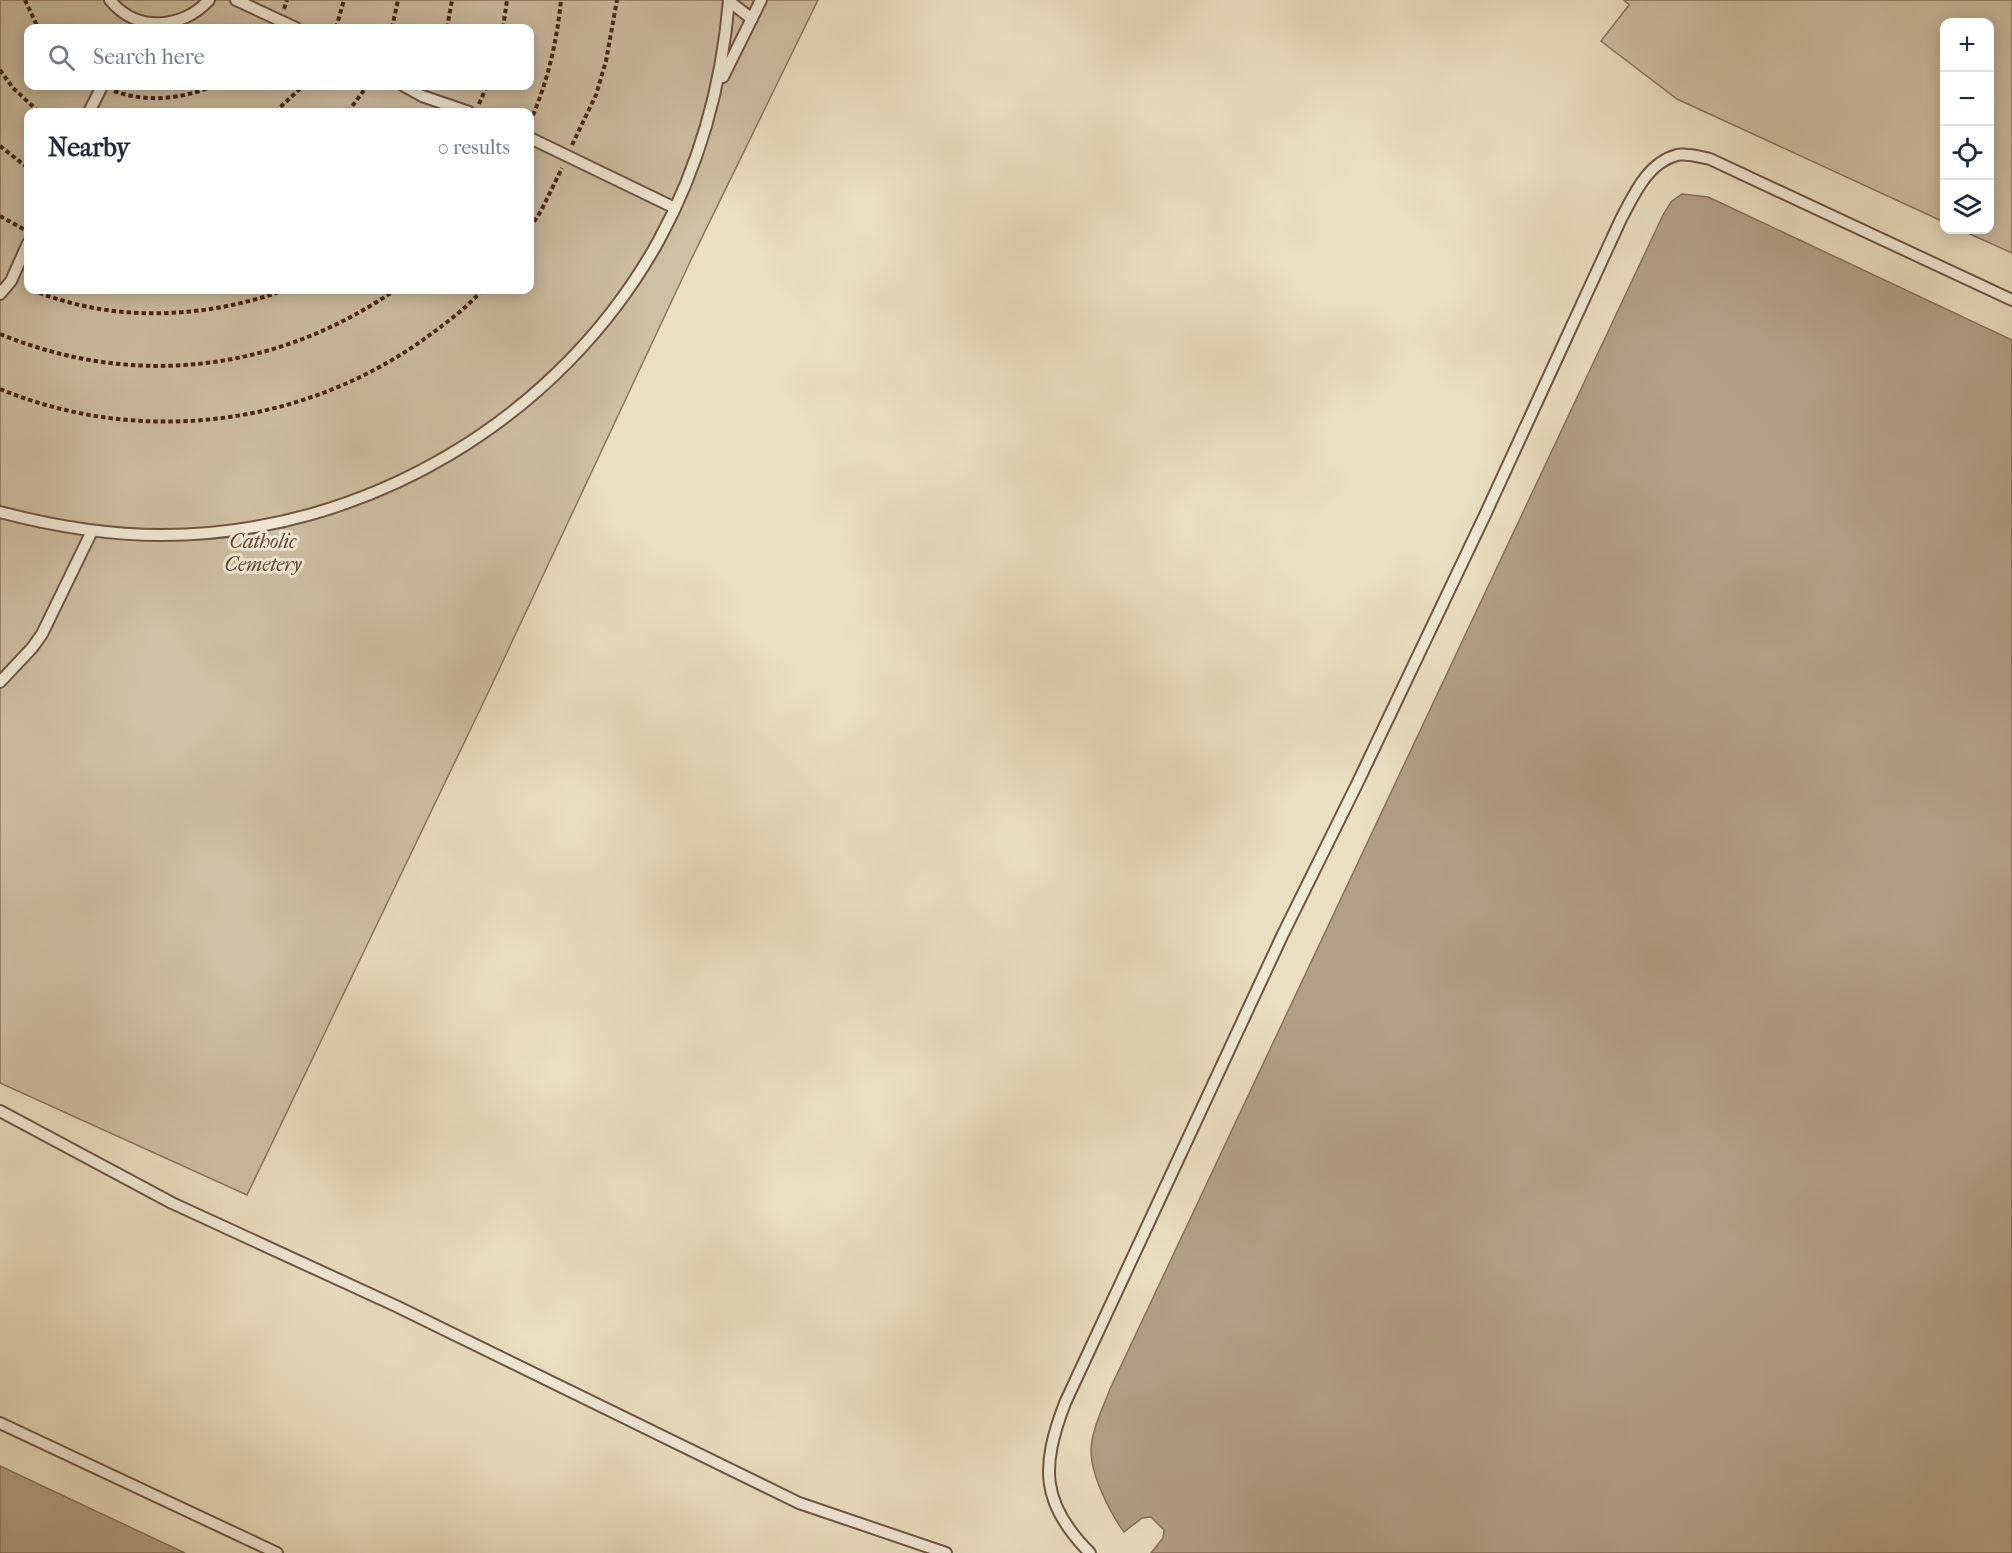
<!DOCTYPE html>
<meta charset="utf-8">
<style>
body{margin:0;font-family:"IM FELL French Canon",serif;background:#f2f2f3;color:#1f2937}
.controls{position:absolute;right:18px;top:18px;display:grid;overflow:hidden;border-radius:12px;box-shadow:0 3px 15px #0003}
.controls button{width:54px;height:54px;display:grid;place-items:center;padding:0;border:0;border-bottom:2px solid #e0e1e3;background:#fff;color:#1f2937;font:30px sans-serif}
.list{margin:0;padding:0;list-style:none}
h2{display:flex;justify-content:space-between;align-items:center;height:78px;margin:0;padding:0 24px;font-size:26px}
h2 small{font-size:20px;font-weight:400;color:#747a83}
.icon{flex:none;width:33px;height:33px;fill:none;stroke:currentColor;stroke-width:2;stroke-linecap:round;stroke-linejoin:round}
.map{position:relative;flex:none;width:2012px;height:1553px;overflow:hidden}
.search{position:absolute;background:#fff;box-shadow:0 3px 15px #0003;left:24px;top:24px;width:510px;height:66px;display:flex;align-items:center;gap:15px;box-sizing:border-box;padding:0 21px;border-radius:12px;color:#747a83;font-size:22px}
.panel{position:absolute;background:#fff;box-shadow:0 3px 15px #0003;left:24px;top:108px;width:510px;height:186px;border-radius:12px}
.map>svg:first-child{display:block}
</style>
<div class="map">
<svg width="2012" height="1553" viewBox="0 0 2012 1553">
<rect width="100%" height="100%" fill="#eadfc1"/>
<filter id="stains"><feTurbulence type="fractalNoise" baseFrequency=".00333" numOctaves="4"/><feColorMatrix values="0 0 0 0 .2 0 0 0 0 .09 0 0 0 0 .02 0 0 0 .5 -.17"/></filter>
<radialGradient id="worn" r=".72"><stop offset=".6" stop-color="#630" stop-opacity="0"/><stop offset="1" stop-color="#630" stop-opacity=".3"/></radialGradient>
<g fill="#cec0a4" stroke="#8a745e" stroke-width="1.5" fill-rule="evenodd">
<path d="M 0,0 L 818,0 L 690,262 L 488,693 L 247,1195 L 0,1083 ZM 28,28 L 530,28 L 530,86 L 28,86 ZM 28,112 L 530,112 L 530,290 L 28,290 Z"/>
<path d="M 1624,0 L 2012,0 L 2012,253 L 1961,230 L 1990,230 L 1990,22 L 1944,22 L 1944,222 L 1677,99 L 1601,41 L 1629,5 Z"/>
</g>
<g fill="#b2a087" stroke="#87705a" stroke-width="1.5">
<path d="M 1682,194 L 1708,197 L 1721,203 L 2012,340 L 2012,1553 L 1151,1553 L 1163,1538 L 1164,1530 L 1151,1517 L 1142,1518 L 1124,1532 C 1110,1513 1091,1475 1091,1451 C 1091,1431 1103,1408 1110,1389 L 1663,215 L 1671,202 Z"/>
<path d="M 0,1466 L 185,1553 L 0,1553 Z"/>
</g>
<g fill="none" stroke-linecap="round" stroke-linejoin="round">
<defs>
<g id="service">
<path d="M 110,0 C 136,33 183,29 209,0"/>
<path d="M 236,0 L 296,28"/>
<path d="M 729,1 L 752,19"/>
<path d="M 723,77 L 761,0"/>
<path d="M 404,86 L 422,96 L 469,112"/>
<path d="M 89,112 L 102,86"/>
<path d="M 530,138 L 675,208"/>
<path d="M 0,294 L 11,281 L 28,243"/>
<path d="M 0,512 C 53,526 107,535 162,535 C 366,535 561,418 659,240 C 700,165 722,84 729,0"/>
<path d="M 0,682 L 32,648 L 42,634 L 92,531"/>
<path d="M 0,1111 L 172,1203 L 396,1306 L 799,1503 L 946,1553"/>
<path d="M 0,1423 L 277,1553"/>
<path d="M 1090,1553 C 1040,1503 1041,1466 1065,1403 L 1282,936 L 1358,782 L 1485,515 L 1621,219 C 1634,195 1647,163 1677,155 C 1687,153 1700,157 1710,159 L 2012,300"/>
</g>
</defs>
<use href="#service" stroke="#6f5542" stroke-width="14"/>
<g stroke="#462717" stroke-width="4" stroke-dasharray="4.5 3" stroke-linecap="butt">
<path d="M 25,0 L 38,28"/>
<path d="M 284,9 L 287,0"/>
<path d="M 336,28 L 344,0"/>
<path d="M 392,28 L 398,0"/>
<path d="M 447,28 L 452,0"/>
<path d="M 503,28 L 507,0"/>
<path d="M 0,70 L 13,88 L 39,112"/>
<path d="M 114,91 C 147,103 182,99 213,86"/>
<path d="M 479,104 L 487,86"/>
<path d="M 275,112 L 303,86"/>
<path d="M 348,112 L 367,86"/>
<path d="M 530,122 C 547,84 557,42 561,0"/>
<path d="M 572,145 L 596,95 L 606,61 L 617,0"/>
<path d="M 0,146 L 28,168"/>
<path d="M 0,216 L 25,230"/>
<path d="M 530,228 L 541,211 L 562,168"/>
<path d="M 32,290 C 113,323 204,319 285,290"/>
<path d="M 0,334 C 134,389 276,372 395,290"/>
<path d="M 0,389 C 138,446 298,427 420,342 C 442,326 465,310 482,290"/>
</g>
<use href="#service" stroke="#f1ead7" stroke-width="10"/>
</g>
<g text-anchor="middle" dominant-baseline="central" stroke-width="6" stroke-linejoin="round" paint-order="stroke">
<g font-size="20" font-style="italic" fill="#614633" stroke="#f1ead7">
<text x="263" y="541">Catholic<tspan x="263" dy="23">Cemetery</tspan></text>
</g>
</g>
<rect width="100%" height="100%" filter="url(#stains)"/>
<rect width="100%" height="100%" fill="url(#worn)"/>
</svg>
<div class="controls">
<button>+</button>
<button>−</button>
<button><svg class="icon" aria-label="locate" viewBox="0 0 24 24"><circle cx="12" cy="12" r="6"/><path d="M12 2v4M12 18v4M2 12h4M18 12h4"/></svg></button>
<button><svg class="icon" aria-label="layers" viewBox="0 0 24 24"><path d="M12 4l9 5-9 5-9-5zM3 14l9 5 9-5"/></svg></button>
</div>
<div class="search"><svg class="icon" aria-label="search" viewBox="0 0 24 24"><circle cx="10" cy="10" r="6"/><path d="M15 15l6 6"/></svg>Search here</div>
<section class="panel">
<h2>Nearby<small>0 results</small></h2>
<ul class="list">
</ul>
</section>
</div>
